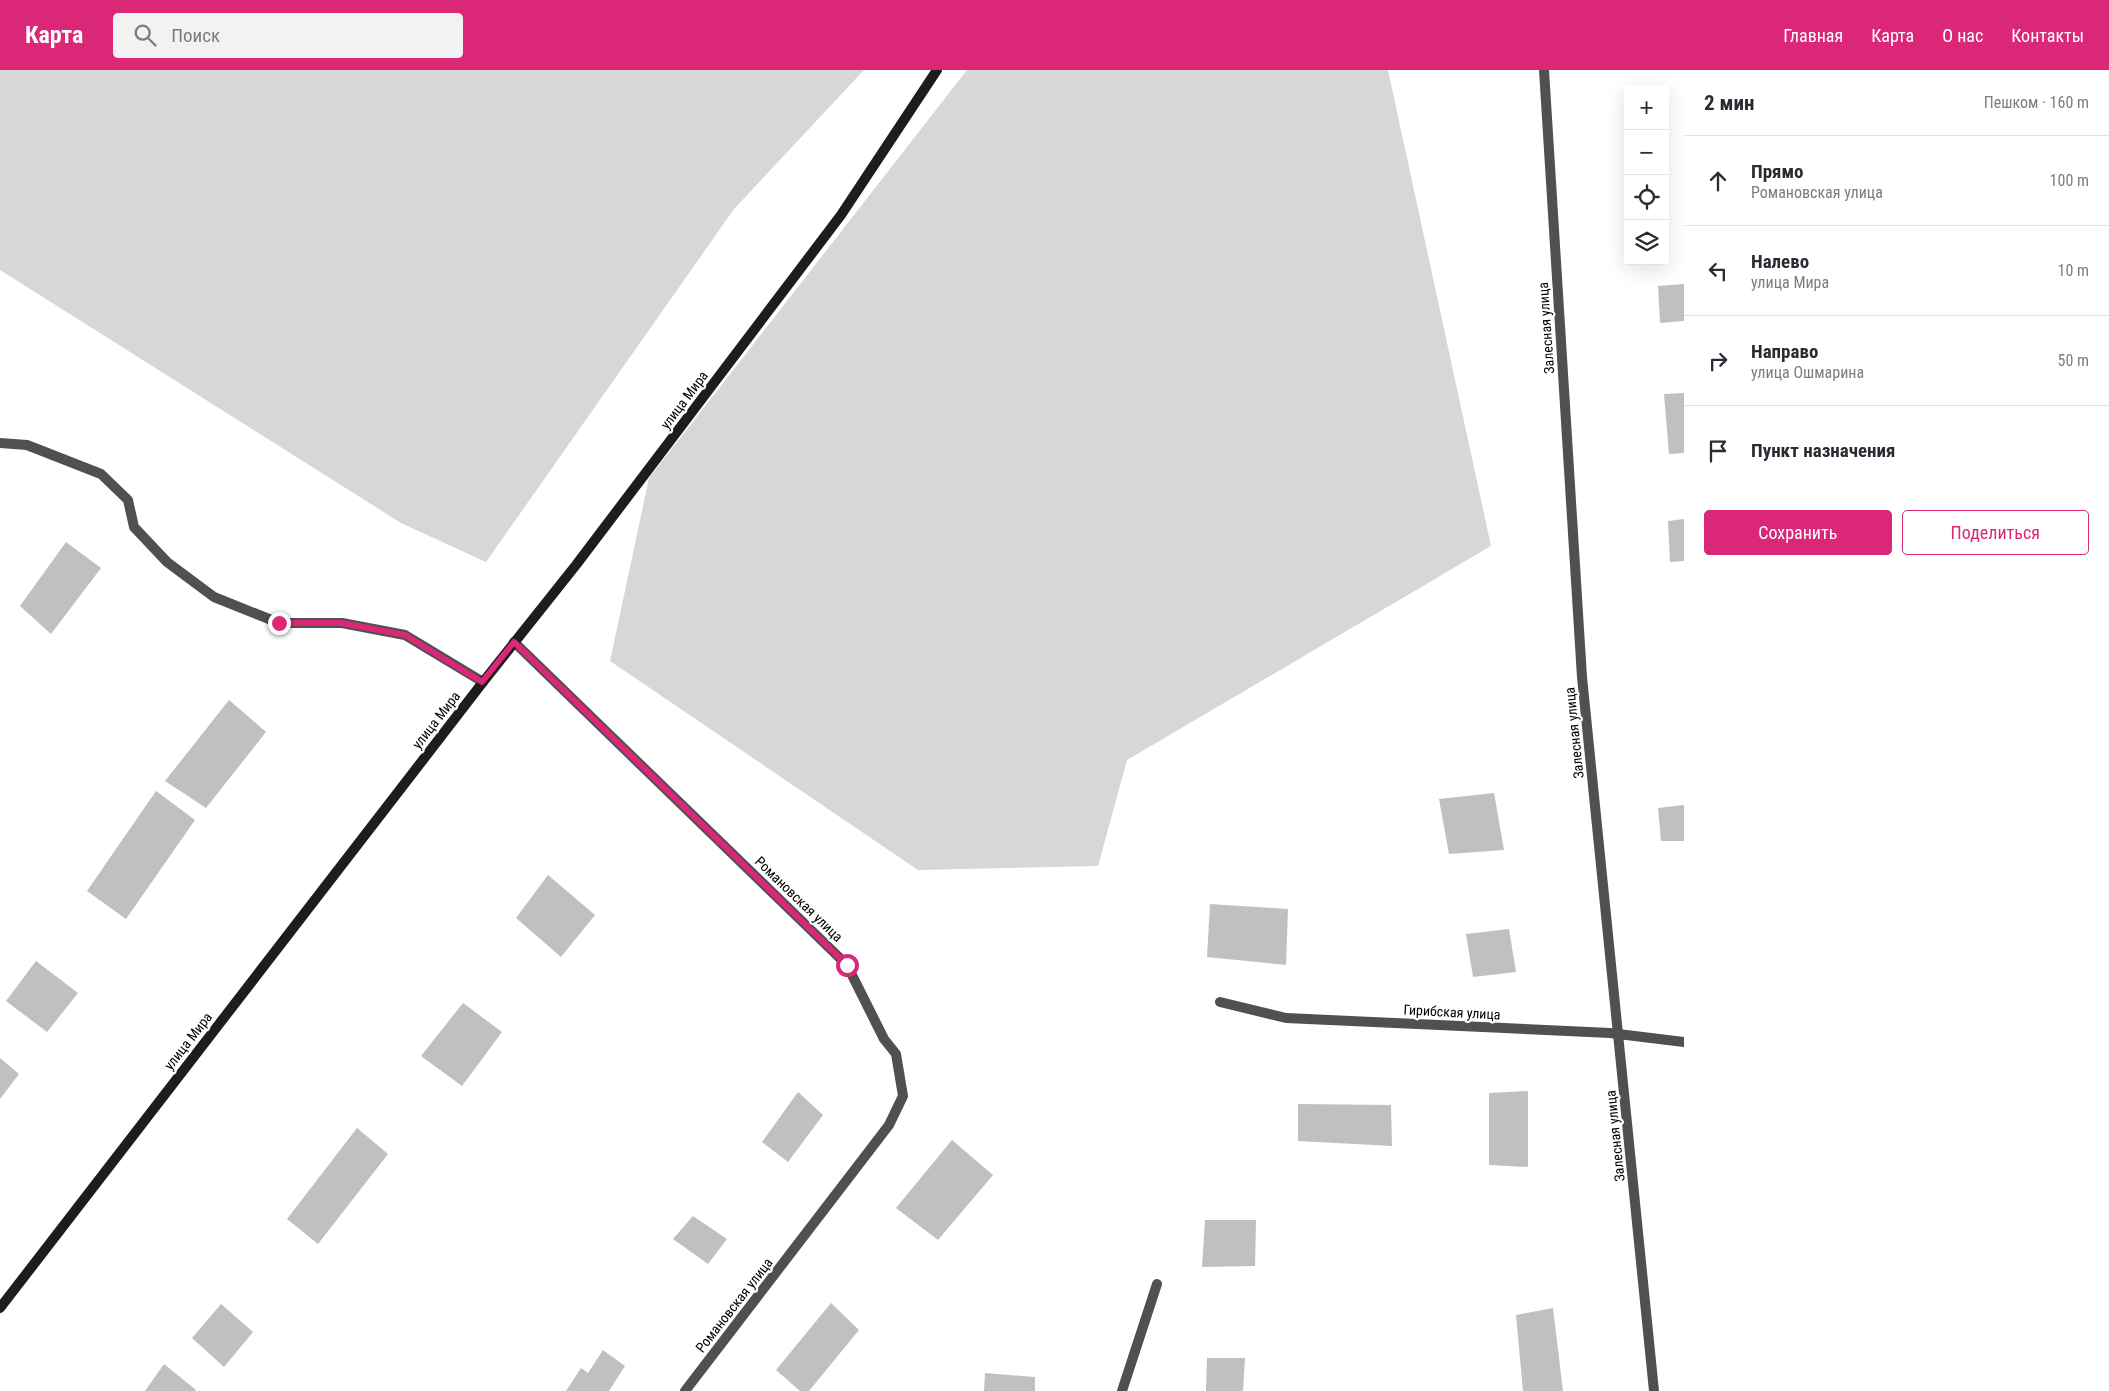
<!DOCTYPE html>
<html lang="ru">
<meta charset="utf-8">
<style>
body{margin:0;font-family:"Roboto Condensed",sans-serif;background:#f2f2f3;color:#2b2b33}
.controls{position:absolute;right:15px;top:15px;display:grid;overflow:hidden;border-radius:5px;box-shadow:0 5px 20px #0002}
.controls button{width:45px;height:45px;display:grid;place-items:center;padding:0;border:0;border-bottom:1px solid #e1e1e2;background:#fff;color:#2b2b33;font:25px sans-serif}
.stop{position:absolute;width:15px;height:15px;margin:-11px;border:4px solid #db2777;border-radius:50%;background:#fff}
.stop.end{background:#db2777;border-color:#fff;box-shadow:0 1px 5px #0008}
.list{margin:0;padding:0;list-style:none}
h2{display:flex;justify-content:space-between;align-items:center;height:65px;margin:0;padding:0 20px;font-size:21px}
h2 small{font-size:16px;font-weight:400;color:#7c7c81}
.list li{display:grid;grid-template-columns:32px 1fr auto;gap:15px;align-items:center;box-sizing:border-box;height:90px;padding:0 20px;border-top:1px solid #e1e1e2}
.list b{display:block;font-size:19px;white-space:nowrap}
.list p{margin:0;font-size:16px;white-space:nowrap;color:#7c7c81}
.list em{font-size:16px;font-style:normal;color:#7c7c81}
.actions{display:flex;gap:10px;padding:15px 20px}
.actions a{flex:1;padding:11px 0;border:1px solid #db2777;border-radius:5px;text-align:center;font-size:18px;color:#db2777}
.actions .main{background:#db2777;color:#fff}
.icon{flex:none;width:28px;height:28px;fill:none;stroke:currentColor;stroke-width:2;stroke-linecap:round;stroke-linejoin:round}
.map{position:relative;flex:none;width:1684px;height:1321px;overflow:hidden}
header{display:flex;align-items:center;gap:30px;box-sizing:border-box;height:70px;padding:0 25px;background:#db2777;color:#fff}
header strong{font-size:24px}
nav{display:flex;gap:28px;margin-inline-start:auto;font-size:18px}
.search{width:350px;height:45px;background:#f2f2f3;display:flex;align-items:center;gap:12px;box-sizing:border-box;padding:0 18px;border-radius:5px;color:#7c7c81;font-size:19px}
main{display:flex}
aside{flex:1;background:#fff}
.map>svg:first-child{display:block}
</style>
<header>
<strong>Карта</strong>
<div class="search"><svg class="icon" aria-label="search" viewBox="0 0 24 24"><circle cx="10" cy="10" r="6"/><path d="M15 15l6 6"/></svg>Поиск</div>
<nav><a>Главная</a><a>Карта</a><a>О нас</a><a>Контакты</a></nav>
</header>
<main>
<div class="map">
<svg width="1684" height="1321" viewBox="0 0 1684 1321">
<rect width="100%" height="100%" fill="#fff"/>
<g fill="#d7d7d7">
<path d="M 0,0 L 864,0 L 734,139 L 486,492 L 401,453 L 0,200 Z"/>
<path d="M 967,0 L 1388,0 L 1491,476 L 1127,690 L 1098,796 L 918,800 L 610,591 L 649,408 Z"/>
</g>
<g fill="#c0c0c0">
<path d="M 1684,214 L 1684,251 L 1660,253 L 1658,216 Z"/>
<path d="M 1684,323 L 1684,383 L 1669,384 L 1664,324 Z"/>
<path d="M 1684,449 L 1684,491 L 1670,492 L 1668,451 Z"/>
<path d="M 66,472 L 101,498 L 51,564 L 20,536 Z"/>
<path d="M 229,630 L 266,662 L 206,738 L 165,711 Z"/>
<path d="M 156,721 L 195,750 L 126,849 L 87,821 Z"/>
<path d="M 1494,723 L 1504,780 L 1449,784 L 1439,729 Z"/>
<path d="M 1684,735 L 1684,771 L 1661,771 L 1658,738 Z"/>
<path d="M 548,805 L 595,845 L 561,887 L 516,848 Z"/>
<path d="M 1210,834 L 1288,839 L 1286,895 L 1207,887 Z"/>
<path d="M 1509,859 L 1516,902 L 1473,907 L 1466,864 Z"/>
<path d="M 36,891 L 78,923 L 47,962 L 6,931 Z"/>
<path d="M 463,933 L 502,962 L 462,1016 L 421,986 Z"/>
<path d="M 0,988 L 19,1004 L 0,1029 Z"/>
<path d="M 1528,1021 L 1528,1097 L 1489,1095 L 1489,1023 Z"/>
<path d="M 798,1022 L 823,1045 L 788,1092 L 762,1072 Z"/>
<path d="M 1298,1034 L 1391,1035 L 1392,1076 L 1298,1071 Z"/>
<path d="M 357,1058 L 388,1084 L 318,1174 L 287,1149 Z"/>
<path d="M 952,1070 L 993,1105 L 938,1170 L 896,1138 Z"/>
<path d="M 693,1146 L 727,1169 L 708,1194 L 673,1169 Z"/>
<path d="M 1205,1150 L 1256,1150 L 1255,1196 L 1202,1197 Z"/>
<path d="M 831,1233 L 859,1260 L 809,1321 L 800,1321 L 776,1300 Z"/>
<path d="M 221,1234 L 253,1262 L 224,1297 L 192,1268 Z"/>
<path d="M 1553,1238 L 1563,1321 L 1523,1321 L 1516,1245 Z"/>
<path d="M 603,1280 L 625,1296 L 609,1321 L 566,1321 L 581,1298 L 588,1303 Z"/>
<path d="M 1207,1288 L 1245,1288 L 1243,1321 L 1206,1321 Z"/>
<path d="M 164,1294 L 196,1320 L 195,1321 L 145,1321 Z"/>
<path d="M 985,1303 L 1035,1307 L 1035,1321 L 984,1321 Z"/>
</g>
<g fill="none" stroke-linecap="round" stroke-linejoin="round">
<g stroke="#505050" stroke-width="10">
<path d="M 1544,0 L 1582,607 L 1654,1321"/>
<path d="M 0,373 L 27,375 L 101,404 L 128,430 L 134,457 L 167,492 L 214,527 L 279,553 L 342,553 L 405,565 L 483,612"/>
<path d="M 514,572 L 847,895 L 884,969 L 896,984 L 903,1026 L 889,1055 L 685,1321"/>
<path d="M 1220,932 L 1286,948 L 1610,963 L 1684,972"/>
<path d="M 1122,1321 L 1157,1214"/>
</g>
<path stroke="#1d1d1d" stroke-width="10" d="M 0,1238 L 483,612 L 576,495 L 841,145 L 937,0"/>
</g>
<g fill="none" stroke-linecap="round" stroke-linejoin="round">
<path stroke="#db2777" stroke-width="6" d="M 279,553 L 342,553 L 405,565 L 482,612 L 514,572 L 847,895"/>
</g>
<g text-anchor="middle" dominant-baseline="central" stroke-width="4.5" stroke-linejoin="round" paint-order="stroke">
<g font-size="14" fill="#000" stroke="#fff">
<text transform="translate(1546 258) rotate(-94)">Залесная улица</text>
<text transform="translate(684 330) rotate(-53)">улица Мира</text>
<text transform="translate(436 650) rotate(-52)">улица Мира</text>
<text transform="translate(1574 663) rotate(-96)">Залесная улица</text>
<text transform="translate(799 829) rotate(44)">Романовская улица</text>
<text transform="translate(1452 942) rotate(3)">Гирибская улица</text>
<text transform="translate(188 971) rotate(-52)">улица Мира</text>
<text transform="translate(1615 1066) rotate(-96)">Залесная улица</text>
<text transform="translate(734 1235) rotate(-52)">Романовская улица</text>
</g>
</g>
</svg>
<div class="controls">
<button>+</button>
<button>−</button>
<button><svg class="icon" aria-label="locate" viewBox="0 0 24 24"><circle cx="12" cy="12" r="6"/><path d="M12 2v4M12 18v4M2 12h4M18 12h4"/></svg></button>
<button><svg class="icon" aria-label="layers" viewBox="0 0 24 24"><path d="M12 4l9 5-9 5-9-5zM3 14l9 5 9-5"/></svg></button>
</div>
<div class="stop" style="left:847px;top:895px"></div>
<div class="stop end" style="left:279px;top:553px"></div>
</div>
<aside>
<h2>2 мин<small>Пешком · 160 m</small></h2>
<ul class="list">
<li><svg class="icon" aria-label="ahead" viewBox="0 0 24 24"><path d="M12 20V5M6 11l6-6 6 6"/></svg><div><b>Прямо</b><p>Романовская улица</p></div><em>100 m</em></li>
<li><svg class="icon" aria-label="left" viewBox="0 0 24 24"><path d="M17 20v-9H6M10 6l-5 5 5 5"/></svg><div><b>Налево</b><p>улица Мира</p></div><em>10 m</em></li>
<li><svg class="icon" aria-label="right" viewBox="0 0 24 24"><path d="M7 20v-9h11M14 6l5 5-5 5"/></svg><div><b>Направо</b><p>улица Ошмарина</p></div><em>50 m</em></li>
<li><svg class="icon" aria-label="arrive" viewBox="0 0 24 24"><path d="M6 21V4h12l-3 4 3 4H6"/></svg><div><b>Пункт назначения</b></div></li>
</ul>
<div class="actions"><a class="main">Сохранить</a><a>Поделиться</a></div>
</aside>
</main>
